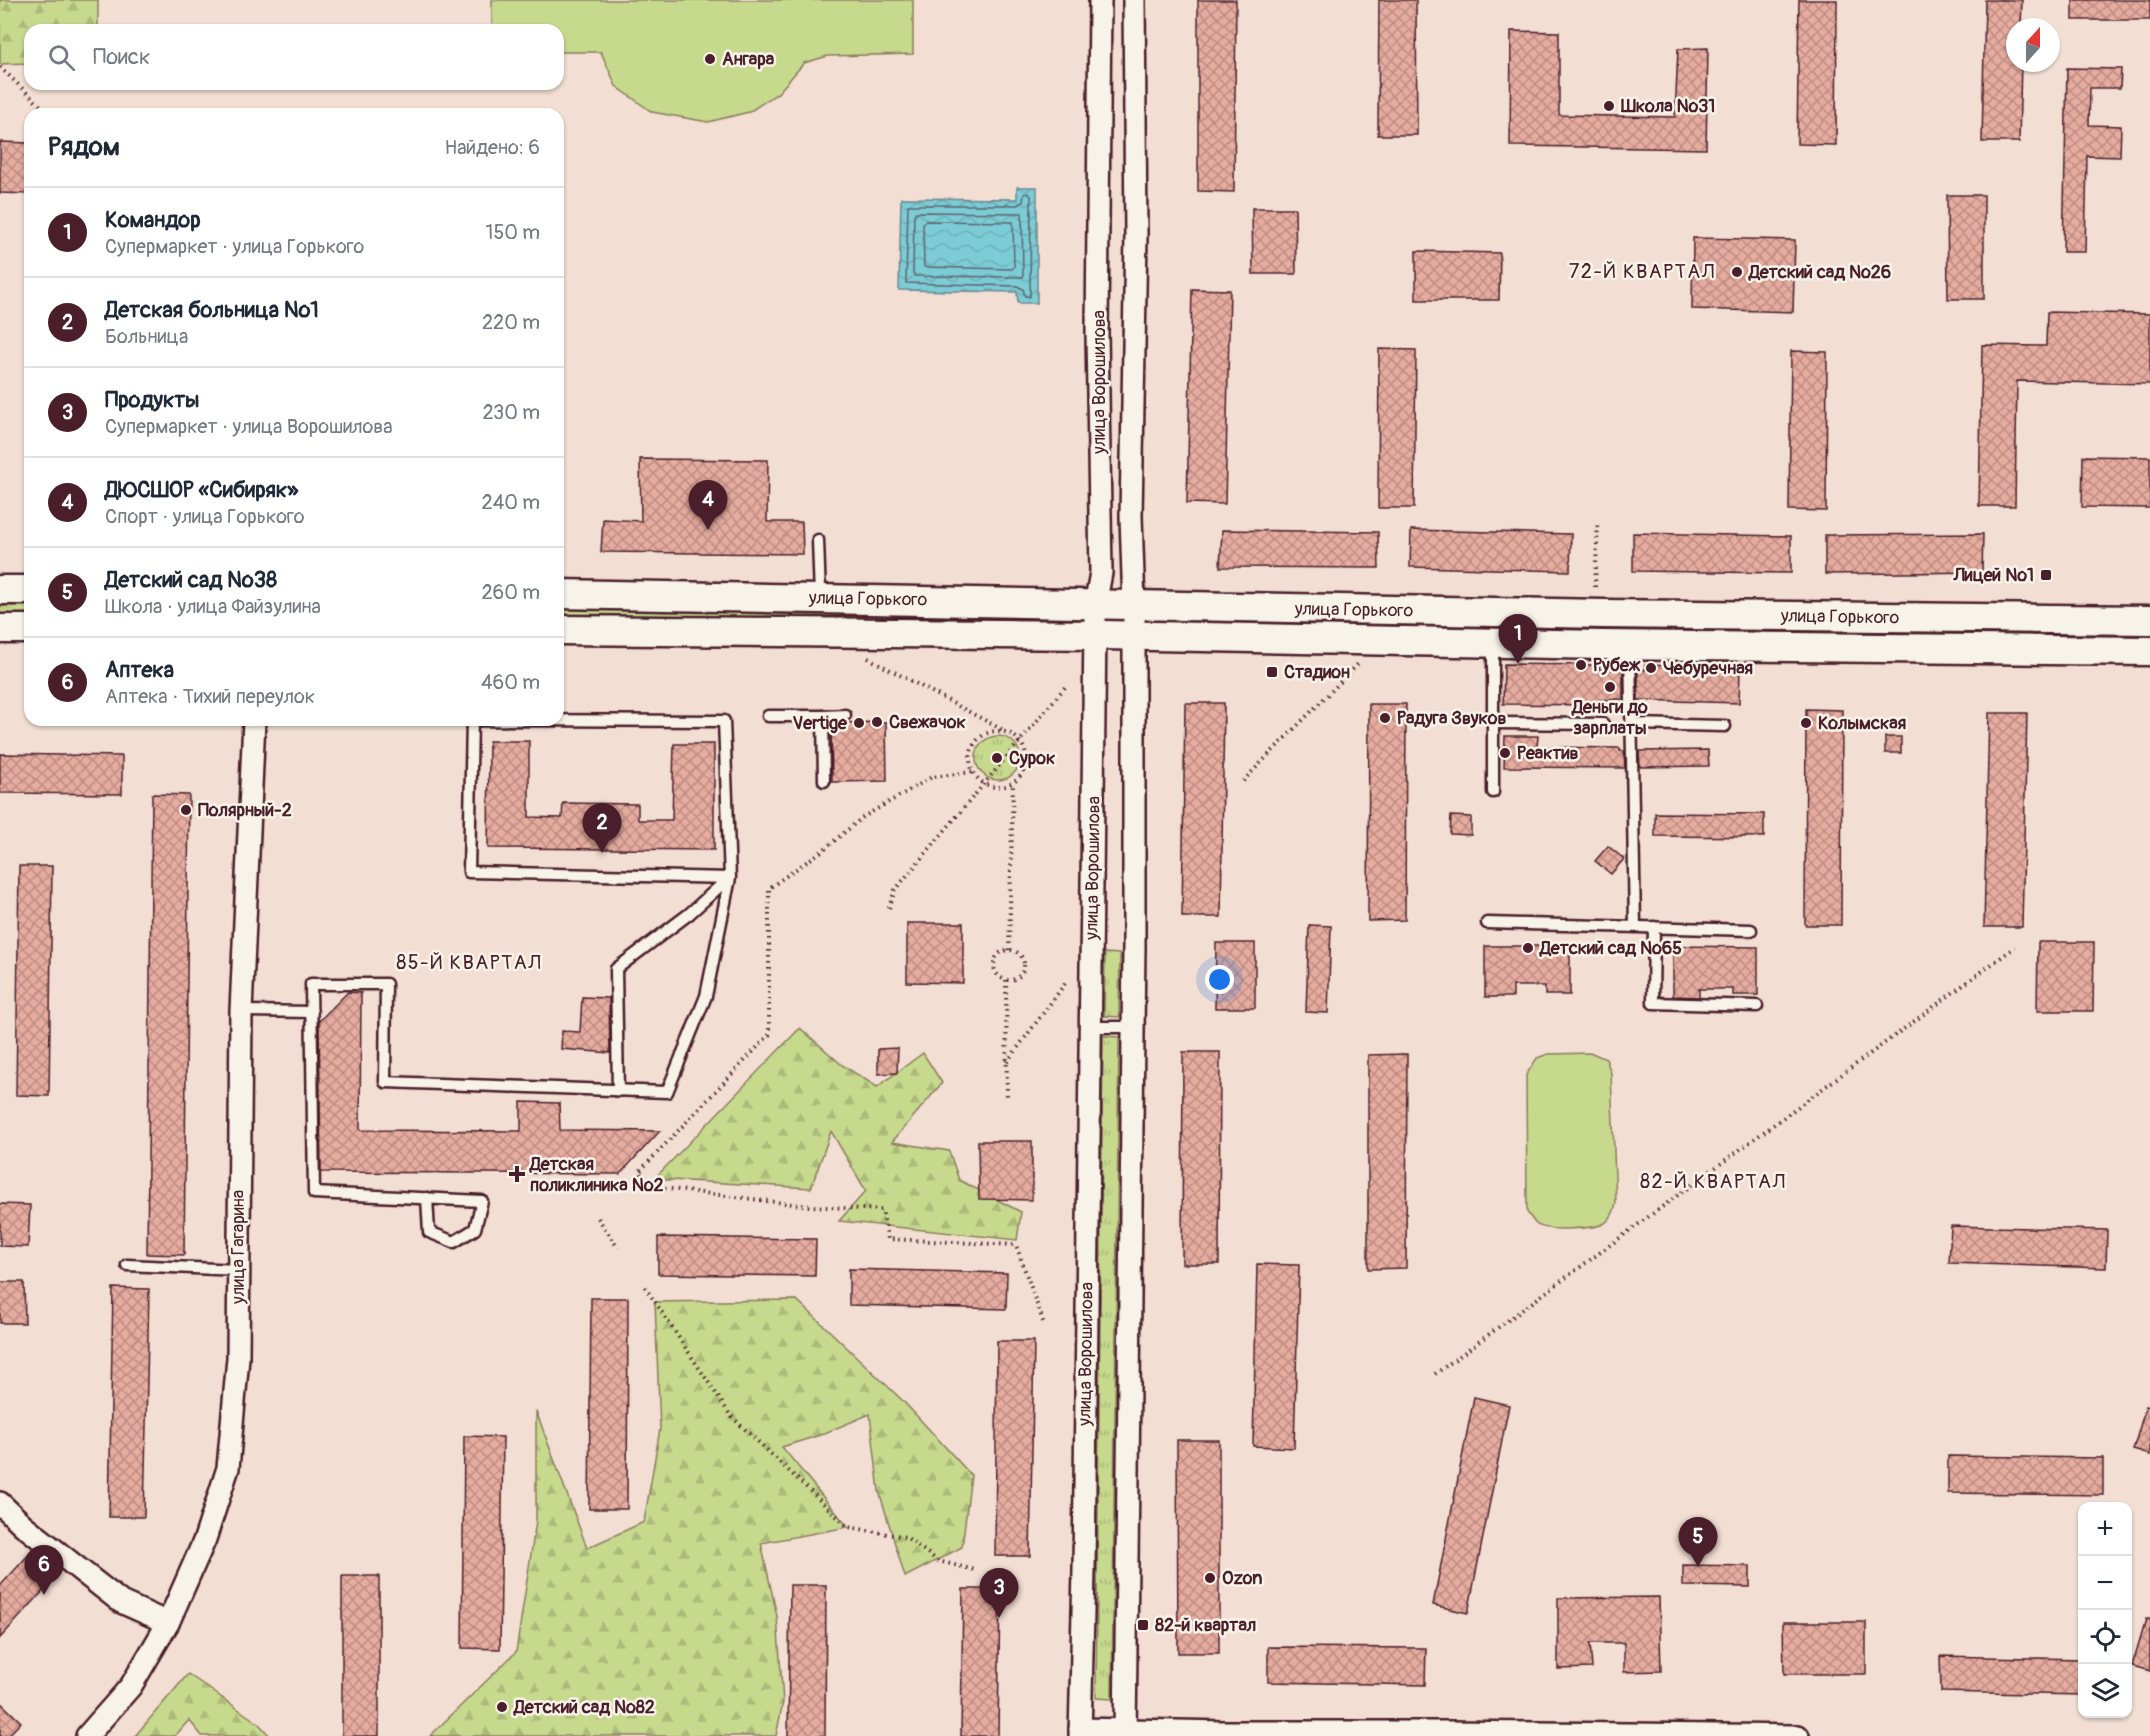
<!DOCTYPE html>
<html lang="ru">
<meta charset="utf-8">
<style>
body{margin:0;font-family:Pangolin,sans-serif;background:#f2f2f3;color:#1f2937}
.controls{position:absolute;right:18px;bottom:18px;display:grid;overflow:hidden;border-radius:12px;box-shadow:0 2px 4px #0004}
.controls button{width:54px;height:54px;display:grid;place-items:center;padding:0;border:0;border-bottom:2px solid #e0e1e3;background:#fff;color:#1f2937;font:30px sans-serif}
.compass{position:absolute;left:2006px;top:18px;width:54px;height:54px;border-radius:50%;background:#fff;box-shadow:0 2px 4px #0004;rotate:21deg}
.you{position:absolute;left:1220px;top:980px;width:21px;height:21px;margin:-15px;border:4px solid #fff;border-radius:50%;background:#1a73e8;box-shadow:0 0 0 9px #1a73e833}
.badge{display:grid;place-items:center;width:39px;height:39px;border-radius:50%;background:#4a1f2b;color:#fff;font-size:20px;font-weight:700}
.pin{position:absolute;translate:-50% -50px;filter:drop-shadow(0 2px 3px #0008)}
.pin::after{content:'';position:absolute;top:32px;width:21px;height:18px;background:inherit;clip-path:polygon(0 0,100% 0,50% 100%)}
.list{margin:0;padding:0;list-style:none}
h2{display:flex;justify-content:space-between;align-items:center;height:78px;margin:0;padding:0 24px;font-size:26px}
h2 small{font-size:20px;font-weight:400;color:#747a83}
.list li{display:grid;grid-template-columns:39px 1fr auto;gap:18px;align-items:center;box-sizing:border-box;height:90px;padding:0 24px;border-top:2px solid #e0e1e3}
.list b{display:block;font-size:22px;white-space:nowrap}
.list p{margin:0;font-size:20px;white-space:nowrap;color:#747a83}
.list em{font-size:20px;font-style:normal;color:#747a83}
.icon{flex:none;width:33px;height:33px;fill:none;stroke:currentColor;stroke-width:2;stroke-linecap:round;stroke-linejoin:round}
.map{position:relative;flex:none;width:2150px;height:1736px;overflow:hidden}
.search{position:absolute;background:#fff;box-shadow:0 2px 4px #0004;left:24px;top:24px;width:540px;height:66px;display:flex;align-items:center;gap:15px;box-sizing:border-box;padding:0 21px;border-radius:18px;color:#747a83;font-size:22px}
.panel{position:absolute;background:#fff;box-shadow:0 2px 4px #0004;left:24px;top:108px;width:540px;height:618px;border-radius:18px}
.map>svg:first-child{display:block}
</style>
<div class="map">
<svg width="2150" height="1736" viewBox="0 0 2150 1736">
<defs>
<pattern id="grass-tufts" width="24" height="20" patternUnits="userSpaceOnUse" patternTransform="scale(1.5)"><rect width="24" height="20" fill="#c7d98d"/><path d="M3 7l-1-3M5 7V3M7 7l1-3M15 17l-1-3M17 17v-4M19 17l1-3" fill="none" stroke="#acba7a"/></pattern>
<pattern id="forest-firs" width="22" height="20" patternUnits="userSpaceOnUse" patternTransform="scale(1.5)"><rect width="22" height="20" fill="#c7d98d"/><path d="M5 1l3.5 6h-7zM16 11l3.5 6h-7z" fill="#acba7a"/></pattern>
<pattern id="water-waves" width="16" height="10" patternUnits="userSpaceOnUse" patternTransform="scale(1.5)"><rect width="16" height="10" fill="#7cccd5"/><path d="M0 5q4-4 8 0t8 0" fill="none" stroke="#6dafb7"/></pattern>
<pattern id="building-cross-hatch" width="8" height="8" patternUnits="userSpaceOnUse" patternTransform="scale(1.5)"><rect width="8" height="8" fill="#e6ac9f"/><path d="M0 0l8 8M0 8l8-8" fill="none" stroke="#bc8b82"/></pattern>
</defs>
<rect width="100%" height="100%" fill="#f2ded2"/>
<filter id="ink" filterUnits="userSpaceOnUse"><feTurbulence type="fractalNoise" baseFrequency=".0167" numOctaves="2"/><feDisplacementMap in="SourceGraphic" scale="12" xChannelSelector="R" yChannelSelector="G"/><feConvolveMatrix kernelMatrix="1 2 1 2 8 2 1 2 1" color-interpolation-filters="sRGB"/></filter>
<g filter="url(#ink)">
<g fill="url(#grass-tufts)" stroke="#887c5c" stroke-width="1.5">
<path d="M 0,601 L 30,601 L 30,619 L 0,618 Z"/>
<path d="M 558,604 L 874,612 L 852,622 L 558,621 Z"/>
<path d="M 1179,616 L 1592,623 L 1591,635 L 1178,629 Z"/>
<path d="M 1610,624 L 2150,630 L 2135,641 L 1609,635 Z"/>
<circle cx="998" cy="758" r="22"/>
<path d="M 1105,953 L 1120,954 L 1119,1017 L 1104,1016 Z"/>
<path d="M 1103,1036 L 1119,1037 L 1112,1699 L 1096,1698 Z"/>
</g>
<g fill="url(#forest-firs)" stroke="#887c5c" stroke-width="1.5">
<path d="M 0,0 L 98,0 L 98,30 L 30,30 L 30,63 L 0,64 Z"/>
<path d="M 800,1028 L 842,1065 L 877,1087 L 923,1053 L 942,1083 L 892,1142 L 949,1151 L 959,1180 L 1021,1212 L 1017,1240 L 839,1221 L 866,1191 L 831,1131 L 811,1188 L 654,1179 Z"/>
<path d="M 797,1300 L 903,1401 L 971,1475 L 962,1547 L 905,1577 L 879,1491 L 870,1414 L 820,1435 L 782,1447 L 848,1527 L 761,1543 L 777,1616 L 783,1702 L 776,1736 L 430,1736 L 516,1652 L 536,1521 L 536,1411 L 587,1548 L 644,1522 L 660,1429 L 655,1302 Z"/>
<path d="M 188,1674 L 258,1723 L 270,1736 L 202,1736 L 189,1720 L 175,1736 L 135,1736 Z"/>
</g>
<g fill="#c7d98d" stroke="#887c5c" stroke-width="1.5">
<path d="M 492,0 L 913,0 L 913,54 L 828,56 L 804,63 L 778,93 L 749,112 L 708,122 L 652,112 L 616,86 L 601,52 L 558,52 L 558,30 L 492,30 Z"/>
<path d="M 1592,1053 L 1606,1059 L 1611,1073 L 1616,1203 C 1614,1211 1612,1218 1605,1223 C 1595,1229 1545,1232 1536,1224 C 1533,1221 1530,1216 1527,1212 L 1526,1075 L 1537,1058 L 1548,1054 Z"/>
</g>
<path fill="url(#water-waves)" stroke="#688791" stroke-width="1.5" d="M 1017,187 L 1037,187 L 1037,303 L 1018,303 L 1017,292 L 899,290 L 901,198 L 1017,199 Z"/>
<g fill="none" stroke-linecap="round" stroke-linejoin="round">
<g stroke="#5e646f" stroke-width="1.5">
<path d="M 1028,193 L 1031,196 L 1030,297 L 1025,296 L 1023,289 L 1017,286 L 906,283 L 908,205 L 1017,205 L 1023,202 L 1024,194 Z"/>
<path d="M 916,212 L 1022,213 L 1023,277 L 915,276 L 913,273 L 914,215 Z"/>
<path d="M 925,221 L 1013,222 L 1014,267 L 1012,269 L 924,267 L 923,224 Z"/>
</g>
</g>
<g fill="url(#building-cross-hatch)" stroke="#4a1f2b" stroke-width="1.5">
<path d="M 1198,0 L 1236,0 L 1234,192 L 1198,191 Z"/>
<path d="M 1379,0 L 1416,0 L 1417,135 L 1378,135 Z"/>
<path d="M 1799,0 L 1837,0 L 1836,145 L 1797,144 Z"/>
<path d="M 1985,0 L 2022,0 L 2021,27 L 2015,27 L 2015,63 L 2021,63 L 2019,142 L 1982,142 Z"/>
<rect x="2073" y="0" width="77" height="20"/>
<path d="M 1511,31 L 1559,32 L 1559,115 L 1675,117 L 1678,49 L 1708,48 L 1706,149 L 1510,146 Z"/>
<path d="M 2067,68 L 2121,69 L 2120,88 L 2090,88 L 2089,125 L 2121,126 L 2120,157 L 2087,156 L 2085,252 L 2063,252 Z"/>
<path d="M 0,142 L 30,143 L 30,194 L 0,193 Z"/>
<path d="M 1947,195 L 1984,195 L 1984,299 L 1948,299 Z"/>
<path d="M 1252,208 L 1295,208 L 1296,274 L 1253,274 Z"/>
<path d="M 1693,238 L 1795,240 L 1793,312 L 1692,309 Z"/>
<path d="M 1416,251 L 1500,253 L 1499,300 L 1416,300 Z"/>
<path d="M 1192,289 L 1230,290 L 1225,504 L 1187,503 Z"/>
<path d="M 2047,312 L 2150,314 L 2150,384 L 2017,381 L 2015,506 L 1979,506 L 1982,345 L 2046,346 Z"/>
<path d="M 1379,349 L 1416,350 L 1414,508 L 1378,508 Z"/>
<path d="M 1791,351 L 1827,352 L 1826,511 L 1789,510 Z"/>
<path d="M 2083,456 L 2150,457 L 2150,508 L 2082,507 Z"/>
<path d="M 640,459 L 768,460 L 767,522 L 802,522 L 803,554 L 601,552 L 603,519 L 641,521 Z"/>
<path d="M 1222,530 L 1378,532 L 1379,568 L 1220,567 Z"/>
<path d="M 1411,530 L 1571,534 L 1570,571 L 1410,567 Z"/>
<path d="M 1633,533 L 1791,536 L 1791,573 L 1633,571 Z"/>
<path d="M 1983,534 L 1982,572 L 1825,574 L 1825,535 Z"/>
<path d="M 1504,664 L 1600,665 L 1599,669 L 1623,670 L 1623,699 L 1599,700 L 1599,705 L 1503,704 Z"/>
<path d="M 1645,665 L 1740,668 L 1739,703 L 1638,700 L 1638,670 L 1645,670 Z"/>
<path d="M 1185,703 L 1224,703 L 1221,917 L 1182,917 Z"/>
<path d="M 1369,704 L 1406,704 L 1405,920 L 1368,921 Z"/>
<path d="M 1806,709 L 1842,710 L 1841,925 L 1805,925 Z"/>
<path d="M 1989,713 L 2027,713 L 2022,927 L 1984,927 Z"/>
<path d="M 886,722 L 887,781 L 832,782 L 831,723 Z"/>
<path d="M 1505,736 L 1538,736 L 1537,747 L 1620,748 L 1620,751 L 1624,751 L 1625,768 L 1504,767 Z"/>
<rect x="1885" y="737" width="16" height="16"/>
<path d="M 489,741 L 529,741 L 529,817 L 562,818 L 563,803 L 638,804 L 638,820 L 672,820 L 674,744 L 714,744 L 714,850 L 488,848 Z"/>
<path d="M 1708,750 L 1709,766 L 1640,767 L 1639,751 Z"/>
<path d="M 0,754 L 122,756 L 122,794 L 0,793 Z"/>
<path d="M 152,794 L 189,795 L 184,1255 L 147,1254 Z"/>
<path d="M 1655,813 L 1764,814 L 1764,837 L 1655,836 Z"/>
<path d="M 1451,816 L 1471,817 L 1471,835 L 1450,834 Z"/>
<path d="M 1608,846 L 1624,859 L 1611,874 L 1595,861 Z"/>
<path d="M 19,866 L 52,866 L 49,1096 L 16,1095 Z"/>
<path d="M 907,923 L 963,923 L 963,983 L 907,982 Z"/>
<path d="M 1309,925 L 1331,926 L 1328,1013 L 1306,1012 Z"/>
<path d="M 2038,942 L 2094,942 L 2093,1011 L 2037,1011 Z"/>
<path d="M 1216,943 L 1255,943 L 1255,1008 L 1215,1008 Z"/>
<path d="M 1485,946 L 1570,946 L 1570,995 L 1545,995 L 1545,986 L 1513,986 L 1513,997 L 1485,997 Z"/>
<path d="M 1673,946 L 1758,947 L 1758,995 L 1733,995 L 1733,989 L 1699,989 L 1699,997 L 1673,996 Z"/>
<path d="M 348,992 L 361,993 L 360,1130 L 521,1131 L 521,1102 L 559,1103 L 560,1130 L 660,1131 L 620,1174 L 321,1172 L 319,1021 Z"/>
<path d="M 582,997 L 609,998 L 610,1053 L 561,1049 L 562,1031 L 580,1032 Z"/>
<path d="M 898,1048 L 897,1073 L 878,1074 L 878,1049 Z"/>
<path d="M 1183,1052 L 1220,1052 L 1219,1264 L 1182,1264 Z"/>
<path d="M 1407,1054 L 1406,1268 L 1368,1269 L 1368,1055 Z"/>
<path d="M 978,1141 L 1032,1141 L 1032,1200 L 979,1199 Z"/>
<path d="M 0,1204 L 30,1205 L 28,1247 L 0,1246 Z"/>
<path d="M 1951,1226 L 2107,1230 L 2106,1268 L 1949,1263 Z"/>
<path d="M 658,1237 L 816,1239 L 815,1276 L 658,1274 Z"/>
<path d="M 1257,1264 L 1299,1265 L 1294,1448 L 1253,1446 Z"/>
<path d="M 849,1269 L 1007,1273 L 1006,1309 L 849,1305 Z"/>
<path d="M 0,1282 L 24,1282 L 25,1323 L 0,1323 Z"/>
<path d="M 113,1288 L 149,1289 L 144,1517 L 109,1517 Z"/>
<path d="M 591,1298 L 628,1298 L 627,1509 L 589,1509 Z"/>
<path d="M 997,1341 L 1034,1341 L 1030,1556 L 995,1556 Z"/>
<path d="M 1474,1397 L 1509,1405 L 1468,1613 L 1433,1605 Z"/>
<path d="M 2146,1406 L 2150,1407 L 2150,1455 L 2133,1450 Z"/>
<path d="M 464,1436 L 503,1437 L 500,1649 L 462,1648 Z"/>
<path d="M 1177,1440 L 1219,1440 L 1219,1653 L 1178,1653 Z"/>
<path d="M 1948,1456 L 2103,1458 L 2103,1495 L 1948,1493 Z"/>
<path d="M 32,1551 L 58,1575 L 0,1638 L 0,1586 Z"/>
<path d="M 1683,1565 L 1750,1566 L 1750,1587 L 1683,1586 Z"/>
<rect x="342" y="1576" width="37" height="160"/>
<path d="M 790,1585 L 826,1585 L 825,1736 L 788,1736 Z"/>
<path d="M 963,1589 L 1000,1589 L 998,1736 L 961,1736 Z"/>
<path d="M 1659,1597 L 1661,1671 L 1624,1672 L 1624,1643 L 1590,1643 L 1592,1668 L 1558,1669 L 1558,1598 Z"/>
<path d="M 2146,1619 L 2150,1619 L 2150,1671 L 2132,1666 Z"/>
<path d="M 1783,1622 L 1866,1622 L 1866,1674 L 1784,1674 Z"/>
<path d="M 1268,1647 L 1426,1648 L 1425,1685 L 1268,1682 Z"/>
<path d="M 1940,1656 L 2082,1659 L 2082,1695 L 1941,1692 Z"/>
<path d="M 0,1702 L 21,1722 L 8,1736 L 0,1736 Z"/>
</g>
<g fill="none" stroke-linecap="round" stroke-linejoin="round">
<defs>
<g id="lane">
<path d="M 818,540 L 820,597"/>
<path d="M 1630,645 L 1635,926"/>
<path d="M 768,716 L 823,716 L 824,781"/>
<path d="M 823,716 L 845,715"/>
<path d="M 1493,723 L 1603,724"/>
<path d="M 1632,724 L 1725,726"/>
<path d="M 1493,792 L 1493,643"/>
<path d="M 1487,923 L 1751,930"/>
<path d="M 1654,927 L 1653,1003 L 1757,1006"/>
<path d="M 241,1011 L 312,1012"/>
<path d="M 1090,1027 L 1132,1027"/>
<path d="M 618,1091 L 616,969 L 689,914 L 729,878"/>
<path d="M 427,1198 L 429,1232 L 454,1242 L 475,1229 L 482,1201 L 314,1193 L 311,984 L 386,984 L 385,1082 L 667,1092 L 706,996 L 730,878 L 724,721 L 472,720 L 469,872 L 730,878"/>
<path d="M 127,1265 L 238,1270"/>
</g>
<g id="street">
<path d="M 0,1503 L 23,1525 L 121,1602 L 168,1623"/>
<path d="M 1080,1729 L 1225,1732 L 1449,1732 L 1798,1736"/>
<path d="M 87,1736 L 131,1686 L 168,1623 L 205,1539 L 228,1468 L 238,1358 L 241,1011 L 254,720"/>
<path d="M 1080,1736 L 1084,1570 L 1095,626 L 1095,605 L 1101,573 L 1097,333 L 1100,0"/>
<path d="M 1125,1736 L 1134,946 L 1134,606 L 1131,516 L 1136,235 L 1134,0"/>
</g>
<g id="secondary">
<path d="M 0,590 L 30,590"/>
<path d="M 558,594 L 1603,614 L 2150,620"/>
<path d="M 0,629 L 30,629"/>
<path d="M 558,630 L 1103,635 L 1603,645 L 2150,651"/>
</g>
</defs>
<use href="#lane" stroke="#4a1f2b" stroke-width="15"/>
<use href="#street" stroke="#4a1f2b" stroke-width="26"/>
<use href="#secondary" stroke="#4a1f2b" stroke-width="33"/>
<g stroke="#4a1f2b" stroke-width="4" stroke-dasharray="1.5 4.5" stroke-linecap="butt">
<path d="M 0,67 L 49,114"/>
<path d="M 1595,587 L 1598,521"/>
<path d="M 868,658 L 1005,731"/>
<circle cx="998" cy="759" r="28"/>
<path d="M 972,772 L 932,777 L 863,817 L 822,851 L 769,888 L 769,1035 L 639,1172 L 654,1187 L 809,1206 L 882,1210 L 888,1239 L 1016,1245 L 1044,1324"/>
<path d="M 1243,781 L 1358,664"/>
<path d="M 889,908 L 895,890 L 1066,686"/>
<path d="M 1009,950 L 1013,783"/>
<circle cx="1009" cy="965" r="15"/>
<path d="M 1006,980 L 1007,1100"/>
<path d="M 1007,1062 L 1067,981"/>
<path d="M 598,1218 L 618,1248"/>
<path d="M 645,1287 L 731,1416 L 848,1527 L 906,1537 L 938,1561 L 975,1570"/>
<path d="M 1435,1374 L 2015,947"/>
</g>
<use href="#lane" stroke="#f7f3e8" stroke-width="10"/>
<use href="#street" stroke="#f7f3e8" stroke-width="21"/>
<use href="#secondary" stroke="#f7f3e8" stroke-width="28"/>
</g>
</g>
<g fill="#4a1f2b" stroke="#f7f3e8" stroke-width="2">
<circle cx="710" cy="59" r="6"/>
<circle cx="1609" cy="106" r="6"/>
<circle cx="1737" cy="272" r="6"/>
<rect x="2040" y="569" width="12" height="12" rx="3"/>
<circle cx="1581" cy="665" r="6"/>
<circle cx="1651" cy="668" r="6"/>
<rect x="1266" y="666" width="12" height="12" rx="3"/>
<circle cx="1610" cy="687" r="6"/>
<circle cx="1385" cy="718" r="6"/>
<circle cx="877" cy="722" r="6"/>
<circle cx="859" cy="723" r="6"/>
<circle cx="1806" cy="723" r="6"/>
<circle cx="1505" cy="753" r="6"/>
<circle cx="997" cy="758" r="6"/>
<circle cx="186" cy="810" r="6"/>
<circle cx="1528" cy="948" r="6"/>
<path d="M514 1165h6v6h6v6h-6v6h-6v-6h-6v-6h6z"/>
<circle cx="1210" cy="1578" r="6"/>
<rect x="1137" y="1619" width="12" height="12" rx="3"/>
<circle cx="502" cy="1707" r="6"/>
</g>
<g text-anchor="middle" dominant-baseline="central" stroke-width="5" stroke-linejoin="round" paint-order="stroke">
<g font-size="18" font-weight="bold" fill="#4a1f2b" stroke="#f7f3e8" text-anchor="start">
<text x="722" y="59">Ангара</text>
<text x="1621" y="106">Школа №31</text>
<text x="1749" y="272">Детский сад №26</text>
<text x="2034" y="575" text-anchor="end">Лицей №1</text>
<text x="1593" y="665">Рубеж</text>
<text x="1663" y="668">Чебуречная</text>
<text x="1284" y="672">Стадион</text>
<text x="1610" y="707" text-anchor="middle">Деньги до<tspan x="1610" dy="21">зарплаты</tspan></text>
<text x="1397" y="718">Радуга Звуков</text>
<text x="889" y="722">Свежачок</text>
<text x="847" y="723" text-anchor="end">Vertige</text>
<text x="1818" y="723">Колымская</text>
<text x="1517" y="753">Реактив</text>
<text x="1009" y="758">Сурок</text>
<text x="198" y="810">Полярный-2</text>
<text x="1540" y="948">Детский сад №65</text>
<text x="530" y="1164">Детская<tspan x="530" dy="21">поликлиника №2</tspan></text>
<text x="1222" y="1578">Ozon</text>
<text x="1155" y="1625">82-й квартал</text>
<text x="514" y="1707">Детский сад №82</text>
</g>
<g font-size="18" fill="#4a1f2b" stroke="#f7f3e8">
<text transform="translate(1099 382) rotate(-90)">улица Ворошилова</text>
<text transform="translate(868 599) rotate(1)">улица Горького</text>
<text transform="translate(1354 610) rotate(1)">улица Горького</text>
<text transform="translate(1840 617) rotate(1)">улица Горького</text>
<text transform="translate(1093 868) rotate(-89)">улица Ворошилова</text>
<text transform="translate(238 1247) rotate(-90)">улица Гагарина</text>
<text transform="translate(1086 1354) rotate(-89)">улица Ворошилова</text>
</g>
<g font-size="20" letter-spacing="1.5" fill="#4a1f2b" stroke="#f7f3e8">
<text x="1642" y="271">72-Й КВАРТАЛ</text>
<text x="469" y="962">85-Й КВАРТАЛ</text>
<text x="1713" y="1181">82-Й КВАРТАЛ</text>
</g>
</g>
</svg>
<div class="controls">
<button>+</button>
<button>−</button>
<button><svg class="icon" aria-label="locate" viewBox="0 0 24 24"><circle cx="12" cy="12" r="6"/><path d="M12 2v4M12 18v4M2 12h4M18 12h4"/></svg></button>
<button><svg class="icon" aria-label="layers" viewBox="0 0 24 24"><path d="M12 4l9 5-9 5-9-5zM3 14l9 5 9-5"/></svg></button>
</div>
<svg class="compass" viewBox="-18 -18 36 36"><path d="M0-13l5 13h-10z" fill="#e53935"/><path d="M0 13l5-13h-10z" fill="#747a83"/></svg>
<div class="you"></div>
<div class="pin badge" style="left:1518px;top:664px">1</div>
<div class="pin badge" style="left:602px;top:853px">2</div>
<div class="pin badge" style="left:999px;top:1618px">3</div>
<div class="pin badge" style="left:708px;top:530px">4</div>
<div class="pin badge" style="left:1698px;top:1567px">5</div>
<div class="pin badge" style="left:44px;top:1595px">6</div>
<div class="search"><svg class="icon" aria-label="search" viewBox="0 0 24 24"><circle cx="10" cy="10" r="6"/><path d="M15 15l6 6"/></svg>Поиск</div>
<section class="panel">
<h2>Рядом<small>Найдено: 6</small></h2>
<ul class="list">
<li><span class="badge">1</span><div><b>Командор</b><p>Супермаркет · улица Горького</p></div><em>150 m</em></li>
<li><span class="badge">2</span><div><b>Детская больница №1</b><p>Больница</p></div><em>220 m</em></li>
<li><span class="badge">3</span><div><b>Продукты</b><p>Супермаркет · улица Ворошилова</p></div><em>230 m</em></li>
<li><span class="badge">4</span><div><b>ДЮСШОР «Сибиряк»</b><p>Спорт · улица Горького</p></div><em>240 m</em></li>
<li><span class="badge">5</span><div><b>Детский сад №38</b><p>Школа · улица Файзулина</p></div><em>260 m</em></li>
<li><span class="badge">6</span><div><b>Аптека</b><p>Аптека · Тихий переулок</p></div><em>460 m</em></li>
</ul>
</section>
</div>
